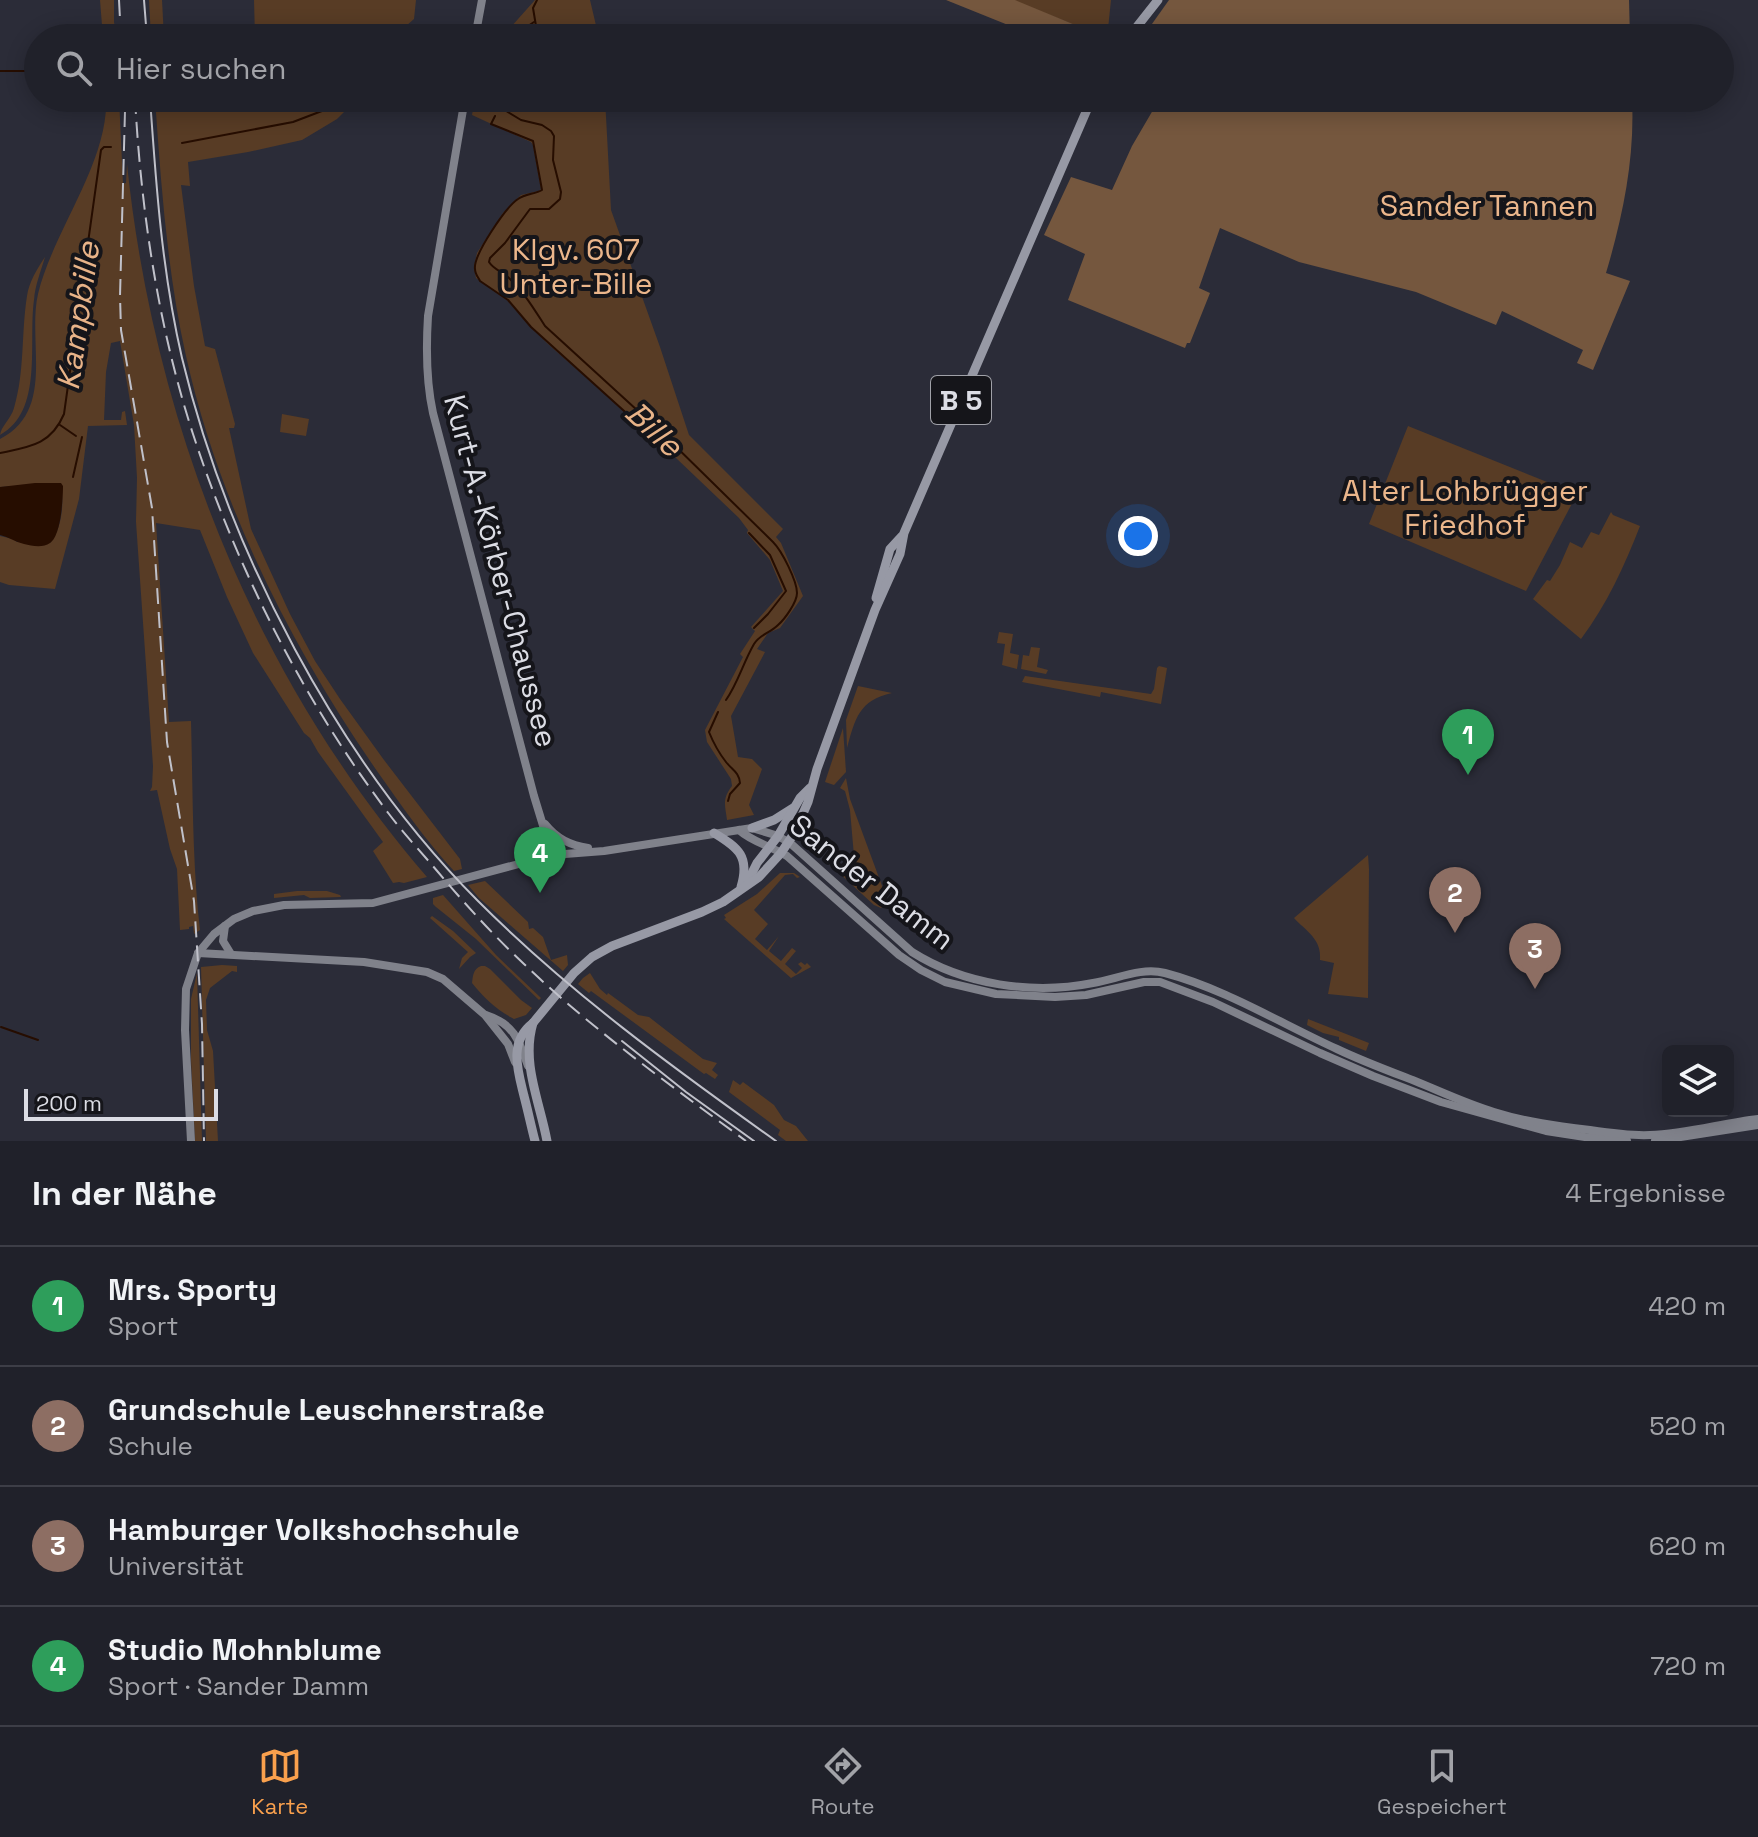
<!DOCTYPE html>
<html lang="de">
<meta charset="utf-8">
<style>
body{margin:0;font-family:"Space Grotesk",sans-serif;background:#2d2e36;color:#f1f3f6}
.controls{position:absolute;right:24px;bottom:24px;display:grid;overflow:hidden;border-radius:12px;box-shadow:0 4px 20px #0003}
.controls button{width:72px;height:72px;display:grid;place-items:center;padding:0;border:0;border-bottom:2px solid #3d3e47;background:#20212a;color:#f1f3f6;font:40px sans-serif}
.scale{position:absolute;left:24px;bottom:20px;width:194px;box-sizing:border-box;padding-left:8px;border:4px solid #dcdde5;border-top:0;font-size:22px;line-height:28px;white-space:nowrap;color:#dcdde5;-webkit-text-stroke:6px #15151a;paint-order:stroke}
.you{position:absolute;left:1138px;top:536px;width:28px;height:28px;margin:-20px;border:6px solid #fff;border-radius:50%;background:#1a73e8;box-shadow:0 0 0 12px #1a73e833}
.badge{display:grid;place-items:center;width:52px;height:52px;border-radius:50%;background:#f9a04d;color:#fff;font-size:26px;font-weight:700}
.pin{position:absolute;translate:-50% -66px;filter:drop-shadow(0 2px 4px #0008)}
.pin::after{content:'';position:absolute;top:42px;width:28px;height:24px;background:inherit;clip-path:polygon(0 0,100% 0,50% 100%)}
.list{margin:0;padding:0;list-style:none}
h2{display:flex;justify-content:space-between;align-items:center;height:104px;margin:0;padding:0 32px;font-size:34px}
h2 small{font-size:26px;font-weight:400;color:#a2a3a8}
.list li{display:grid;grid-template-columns:52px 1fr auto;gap:24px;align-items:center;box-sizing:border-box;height:120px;padding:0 32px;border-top:2px solid #3d3e47}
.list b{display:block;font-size:30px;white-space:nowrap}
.list p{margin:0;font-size:26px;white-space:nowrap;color:#a2a3a8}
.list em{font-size:26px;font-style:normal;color:#a2a3a8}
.icon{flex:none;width:44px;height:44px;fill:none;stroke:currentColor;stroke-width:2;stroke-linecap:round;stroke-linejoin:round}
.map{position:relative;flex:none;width:1758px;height:1141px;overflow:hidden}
.search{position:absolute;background:#20212a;box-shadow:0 4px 20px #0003;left:24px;right:24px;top:24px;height:88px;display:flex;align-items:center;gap:20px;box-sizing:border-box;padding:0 28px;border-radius:44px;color:#a2a3a8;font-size:30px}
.sheet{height:584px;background:#20212a}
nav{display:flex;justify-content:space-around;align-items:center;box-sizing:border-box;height:112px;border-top:2px solid #3d3e47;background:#20212a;font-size:22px;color:#a2a3a8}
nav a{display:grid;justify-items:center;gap:4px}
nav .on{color:#f9a04d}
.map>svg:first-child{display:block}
</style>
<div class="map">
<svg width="1758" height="1141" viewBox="0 0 1758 1141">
<rect width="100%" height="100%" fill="#2b2c38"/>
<g fill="#583c25">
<path d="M 100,0 L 114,0 L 114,22 L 117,38 L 103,38 Z"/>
<path d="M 149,0 L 162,0 L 164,38 L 151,38 Z"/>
<path d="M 254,0 L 416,0 L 414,19 L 399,32 L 399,38 L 255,38 Z"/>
<path d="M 535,0 L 590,0 L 599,38 L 492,38 L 510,28 Z"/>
<path d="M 1012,0 L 1111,0 L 1108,29 L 1085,29 Z"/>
<path d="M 106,98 L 119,98 L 123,184 L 126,183 L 127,164 C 154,424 255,678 427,877 L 404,883 L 399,882 L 393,883 L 373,851 L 383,842 L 318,752 L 310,738 L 304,733 L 253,653 L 227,597 L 200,530 L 156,523 L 169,722 L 191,721 C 193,791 192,861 200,930 L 194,934 L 193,926 L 189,927 L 189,929 L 180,930 L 177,869 L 170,849 L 157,790 L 150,791 L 152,787 L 153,766 L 136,522 L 137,478 L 134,425 L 120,341 L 111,343 L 106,372 L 104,420 L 121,420 L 122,412 L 125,411 L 127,425 L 88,426 L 79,499 L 55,589 L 9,585 L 0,582 L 0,536 L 13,539 L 17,542 L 50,543 C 62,529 65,501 60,483 L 0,487 L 0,439 C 56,410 27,342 38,294 C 53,231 109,162 106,98 Z"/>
<path d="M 155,98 L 358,98 L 337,119 L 302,140 L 248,152 L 188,162 L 190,186 L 181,185 L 194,286 L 205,346 L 215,349 L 235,424 L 234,428 L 229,428 L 251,529 L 290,614 L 315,661 L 340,699 L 384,760 L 460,859 L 462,869 L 454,871 C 426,841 401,805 377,771 C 291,647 219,504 186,356 C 167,271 161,184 155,98 Z"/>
<path d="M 475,98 L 605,98 L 611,210 L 660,347 L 689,435 L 783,529 L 776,537 L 781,543 L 803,596 L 780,628 L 768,633 L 757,649 L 765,652 L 731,716 L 738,757 L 752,759 L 762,769 L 749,805 L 754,815 L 727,820 C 725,805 722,799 732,786 L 731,779 L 707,742 L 705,730 L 743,657 L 740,654 L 755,631 L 751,627 L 783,591 L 770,560 L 747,533 L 748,530 L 739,518 L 655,438 L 547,343 L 505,298 L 476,278 L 474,267 L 477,253 L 503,213 L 521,195 L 539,191 L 541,189 L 533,145 L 531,142 L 472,115 Z"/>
<path d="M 45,257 C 41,271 35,285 34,300 C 28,342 44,411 0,435 C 1,426 11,419 14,408 C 25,371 21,334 27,296 C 29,282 37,269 45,257 Z"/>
<path d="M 282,414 L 309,419 L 306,436 L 280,432 Z"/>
<path d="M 1408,426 L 1577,494 L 1526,591 L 1369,524 Z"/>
<path d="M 1611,512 L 1613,515 L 1640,526 C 1624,567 1607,604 1581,639 L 1533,599 L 1547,580 L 1550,581 L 1560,565 L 1570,542 L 1582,548 L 1591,532 L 1599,535 Z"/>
<path d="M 999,632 L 1013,634 L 1010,653 L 1019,655 L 1017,669 L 1002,665 L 1005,644 L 997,643 Z"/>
<path d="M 1031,647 L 1040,648 L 1037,667 L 1048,670 L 1046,674 L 1021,669 L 1023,655 L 1029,656 Z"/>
<path d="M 1159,666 L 1167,668 L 1161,704 L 1101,692 L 1100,697 L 1022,682 L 1025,676 L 1151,694 L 1154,689 L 1157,668 Z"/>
<path d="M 858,686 L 892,693 C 859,700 855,719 847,748 L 846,720 Z"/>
<path d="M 843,728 L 846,772 L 834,785 L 825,782 Z"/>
<path d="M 846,778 L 850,799 L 885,894 L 886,903 L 881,908 L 874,905 L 826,861 L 828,860 L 838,869 L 854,856 L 850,810 L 845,791 L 840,788 Z"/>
<path d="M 809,824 L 813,826 L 816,832 L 814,833 C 817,841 825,846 822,856 C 812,847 801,838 809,824 Z"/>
<path d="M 1368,855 L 1369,869 L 1368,998 L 1328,994 L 1334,963 L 1320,960 C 1322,939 1306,931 1294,918 Z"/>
<path d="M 780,873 L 794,873 L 800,877 L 797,878 L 793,874 L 785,875 L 754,910 L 768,924 L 755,939 L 767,950 L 779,936 L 769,951 L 781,961 L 792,948 L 796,951 L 785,964 L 796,974 L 802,968 L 798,964 L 801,962 L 805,965 L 807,963 L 811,967 L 791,978 L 724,919 L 726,918 L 724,915 L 757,894 Z"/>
<path d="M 485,881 L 528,922 L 529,929 L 533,928 L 543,937 L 551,960 L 567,955 L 568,965 L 563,971 L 479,898 L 468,885 Z"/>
<path d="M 297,891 L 327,891 L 340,895 L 341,897 L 310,898 L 304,895 L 274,898 L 274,894 Z"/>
<path d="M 443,895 L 496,955 L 541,998 L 539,1000 L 476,939 L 436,907 L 433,904 L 433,898 Z"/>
<path d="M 432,916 L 453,931 L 476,953 L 470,957 L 459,969 L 462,958 L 468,952 L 430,918 Z"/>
<path d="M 222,965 L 237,966 L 237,972 L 232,971 L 210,988 L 206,1000 L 207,1030 L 213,1051 L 218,1141 L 206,1141 L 201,967 Z"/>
<path d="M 481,966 L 485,966 L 490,969 L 521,1000 L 532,1008 L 526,1015 L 514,1019 C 498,1011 483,997 472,983 C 473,976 473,969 481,966 Z"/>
<path d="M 197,973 L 202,1141 L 195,1141 L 191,1060 L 191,999 Z"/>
<path d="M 590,973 L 600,989 L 607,995 L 608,993 L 638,1015 L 649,1017 L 703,1059 L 717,1063 L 712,1070 L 718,1075 L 715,1079 L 706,1073 L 704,1074 L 591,991 L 589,993 L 578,984 L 583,978 Z"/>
<path d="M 1308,1019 L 1369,1043 L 1366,1051 L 1339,1040 L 1339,1037 L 1323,1033 L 1307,1025 Z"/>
<path d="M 733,1080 L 740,1085 L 743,1082 L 774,1105 L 784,1120 L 796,1126 L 808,1141 L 786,1141 L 778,1135 L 780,1130 L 729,1092 Z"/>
</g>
<g fill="#75573e">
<path d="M 946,0 L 1015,0 L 1085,29 L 1108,29 L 1111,38 L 1040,38 Z"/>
<path d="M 1169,0 L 1629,0 L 1630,38 L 1142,38 Z"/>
<path d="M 1160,98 L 1632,98 C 1635,158 1623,216 1606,273 L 1630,281 L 1593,370 L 1577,363 L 1583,350 L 1502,311 L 1496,325 L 1416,292 L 1299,262 L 1220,228 L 1199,288 L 1210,293 L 1190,343 L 1187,343 L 1185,348 L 1068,300 L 1085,254 L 1044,235 L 1071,177 L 1112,190 L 1132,146 Z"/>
</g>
<path fill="#260d00" d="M 35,483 L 61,483 L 63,486 C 63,499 61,536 50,543 C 43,548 32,546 24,544 C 15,542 9,537 0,535 L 0,487 Z"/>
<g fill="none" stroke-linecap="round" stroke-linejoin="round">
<g stroke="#260d00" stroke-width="2">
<path d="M 537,0 L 533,8 L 538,38"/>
<path d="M 1093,37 L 1096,31"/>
<path d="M 506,38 L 509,35 L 519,32 L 534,22"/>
<path d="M 0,71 L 38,71"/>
<path d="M 508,98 L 502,108 L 503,109 L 521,120 L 542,125 L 551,131 L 554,136 L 553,160 L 561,192 L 560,199 L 549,209 L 530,209 L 505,243 L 490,258 L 489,262 C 494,270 502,271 509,278 C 524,292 534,309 545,326 L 661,432 L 773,542 C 782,551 797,581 797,593 C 797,602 785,619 778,625 C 770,633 760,634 754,644 C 743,663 738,683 726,700"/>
<path d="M 495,116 L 491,124 L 533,141 L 542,190 C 535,194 525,194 518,199 C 506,207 473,255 475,269 C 475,274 478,277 480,281 L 508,300 L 531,327 L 633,419"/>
<path d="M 182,143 L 293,122 L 356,98"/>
<path d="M 60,425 L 76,436"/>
<path d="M 0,453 C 29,447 51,445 64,414 L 101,150 L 104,147 L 111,147"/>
<path d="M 73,477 L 82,437"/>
<path d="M 749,533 L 770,555 L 786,591 L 768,614 L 754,628"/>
<path d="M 718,712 L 709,732 C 713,742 719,753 726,762 C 732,770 739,772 740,783 L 730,794 L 728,801"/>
<path d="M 1,1027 L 38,1040"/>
</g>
<g stroke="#80828b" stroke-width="8">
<path d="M 475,38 L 482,0"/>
<path d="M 465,98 L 428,316 C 426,348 426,381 433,413 L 534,796 L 552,855"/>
<path d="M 545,824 C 557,839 570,845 588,848"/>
<path d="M 739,830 C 752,842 771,846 787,856 L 899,955 L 921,970 L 945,982 L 996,994 L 1055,997 L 1086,995 L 1144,982 L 1160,982 L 1213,1002 L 1320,1053 L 1373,1076 L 1441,1102 L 1546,1131 L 1585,1137 L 1627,1141"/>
<path d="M 225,926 L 223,941 L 231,954"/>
<path d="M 198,953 L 364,962 L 427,972 L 443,979 L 485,1015 L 508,1044 L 515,1062"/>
<path d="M 486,1015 C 514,1024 519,1040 528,1066"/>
<path d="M 191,1141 L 185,1030 L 186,989 L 198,953 L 214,934 L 234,919 L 253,911 L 284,905 L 373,903 L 552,855 L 604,851 L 752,828 L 775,835 L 789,842 L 912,952 C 964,985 1033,995 1093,983 C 1117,979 1141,967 1165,973 C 1223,988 1282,1024 1337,1049 C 1362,1061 1389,1071 1415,1081 C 1442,1092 1467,1104 1494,1112 C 1526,1122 1557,1126 1590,1130 C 1610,1133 1630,1136 1650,1135 C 1687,1134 1722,1123 1758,1119"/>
<path d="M 1655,1141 L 1758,1125"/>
</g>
<g stroke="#9799a5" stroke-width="9">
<path d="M 1128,38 L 1158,0"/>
<path d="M 876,598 L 890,549 L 902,536"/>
<path d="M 752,828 L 774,820 L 793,808"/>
<path d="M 714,833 C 739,848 750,857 741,887"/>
<path d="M 746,885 L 757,863 L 778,836 L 800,798 L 810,788"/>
<path d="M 533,1023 C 521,1063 540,1102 547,1141"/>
<path d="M 535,1141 C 531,1126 528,1111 524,1096 C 518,1071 508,1042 533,1023 L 574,973 L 592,957 L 612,946 L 702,912 L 723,902 L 759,877 L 781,853 L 795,832 L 808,802 L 817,769 L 875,610 L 900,554 L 904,533 L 1092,98"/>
</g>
<g stroke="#c0c1ca" stroke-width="2">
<path d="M 144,0 L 147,38"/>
<path d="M 150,98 C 156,185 162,272 182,358 C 228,550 338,761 478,901 C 569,992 672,1067 776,1141"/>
<path d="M 622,1041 L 686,1092 L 754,1141"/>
</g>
<g stroke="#c0c1ca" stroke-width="2" stroke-dasharray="16 8" stroke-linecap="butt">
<path d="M 119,0 L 121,38"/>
<path d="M 135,98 C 141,211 158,326 193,434 C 237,569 303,700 389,814 C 404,834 422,853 438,872 C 465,904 493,935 524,964 C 593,1030 670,1085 746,1141"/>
<path d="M 125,111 L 120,296 L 121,330 L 152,508 L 167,742 L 194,901 L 202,1024 L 204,1141"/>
</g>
</g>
<g text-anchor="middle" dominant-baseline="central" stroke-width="8" stroke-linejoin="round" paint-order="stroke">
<rect fill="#15151a" stroke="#a0a1a8" stroke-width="2" x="931" y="376" width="60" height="48" rx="6"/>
<g font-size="28" font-weight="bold" fill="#dcdde5">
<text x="961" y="400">B 5</text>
</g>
<g font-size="30" fill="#ebb68b" stroke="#15151a">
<text x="1487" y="205">Sander Tannen</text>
<text x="576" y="249">Klgv. 607<tspan x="576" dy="34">Unter-Bille</tspan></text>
<text x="1465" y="490">Alter Lohbrügger<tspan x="1465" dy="34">Friedhof</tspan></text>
</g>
<g font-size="30" fill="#dcdde5" stroke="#15151a">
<text transform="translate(501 571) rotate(75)">Kurt-A.-Körber-Chaussee</text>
<text transform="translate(872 882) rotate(38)">Sander Damm</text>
</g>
<g font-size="32" font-style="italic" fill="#e8b388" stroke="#15151a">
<text transform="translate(78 316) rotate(-82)">Kampbille</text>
<text transform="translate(654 429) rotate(43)">Bille</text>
</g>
</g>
</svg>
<div class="controls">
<button><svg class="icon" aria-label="layers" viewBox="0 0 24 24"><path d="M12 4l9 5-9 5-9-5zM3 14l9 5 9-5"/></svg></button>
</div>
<div class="scale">200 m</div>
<div class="you"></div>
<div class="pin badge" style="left:1468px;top:775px;background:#2e9e5b">1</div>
<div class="pin badge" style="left:1455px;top:933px;background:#8d6e63">2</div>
<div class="pin badge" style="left:1535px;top:989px;background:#8d6e63">3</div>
<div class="pin badge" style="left:540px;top:893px;background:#2e9e5b">4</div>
<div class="search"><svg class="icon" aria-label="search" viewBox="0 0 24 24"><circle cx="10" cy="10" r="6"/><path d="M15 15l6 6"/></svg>Hier suchen</div>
</div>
<section class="sheet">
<h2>In der Nähe<small>4 Ergebnisse</small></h2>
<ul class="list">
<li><span class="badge" style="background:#2e9e5b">1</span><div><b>Mrs. Sporty</b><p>Sport</p></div><em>420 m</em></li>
<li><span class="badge" style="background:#8d6e63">2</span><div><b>Grundschule Leuschnerstraße</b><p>Schule</p></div><em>520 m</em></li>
<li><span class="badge" style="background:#8d6e63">3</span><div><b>Hamburger Volkshochschule</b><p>Universität</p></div><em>620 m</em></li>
<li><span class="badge" style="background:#2e9e5b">4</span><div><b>Studio Mohnblume</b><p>Sport · Sander Damm</p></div><em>720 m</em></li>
</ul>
</section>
<nav>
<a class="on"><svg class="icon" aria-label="map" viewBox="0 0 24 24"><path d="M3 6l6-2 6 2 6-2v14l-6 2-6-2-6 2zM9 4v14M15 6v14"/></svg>Karte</a>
<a><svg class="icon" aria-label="directions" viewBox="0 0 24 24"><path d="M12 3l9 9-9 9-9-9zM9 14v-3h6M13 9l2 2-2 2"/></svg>Route</a>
<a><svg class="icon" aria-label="saved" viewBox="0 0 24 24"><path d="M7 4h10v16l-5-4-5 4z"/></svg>Gespeichert</a>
</nav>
